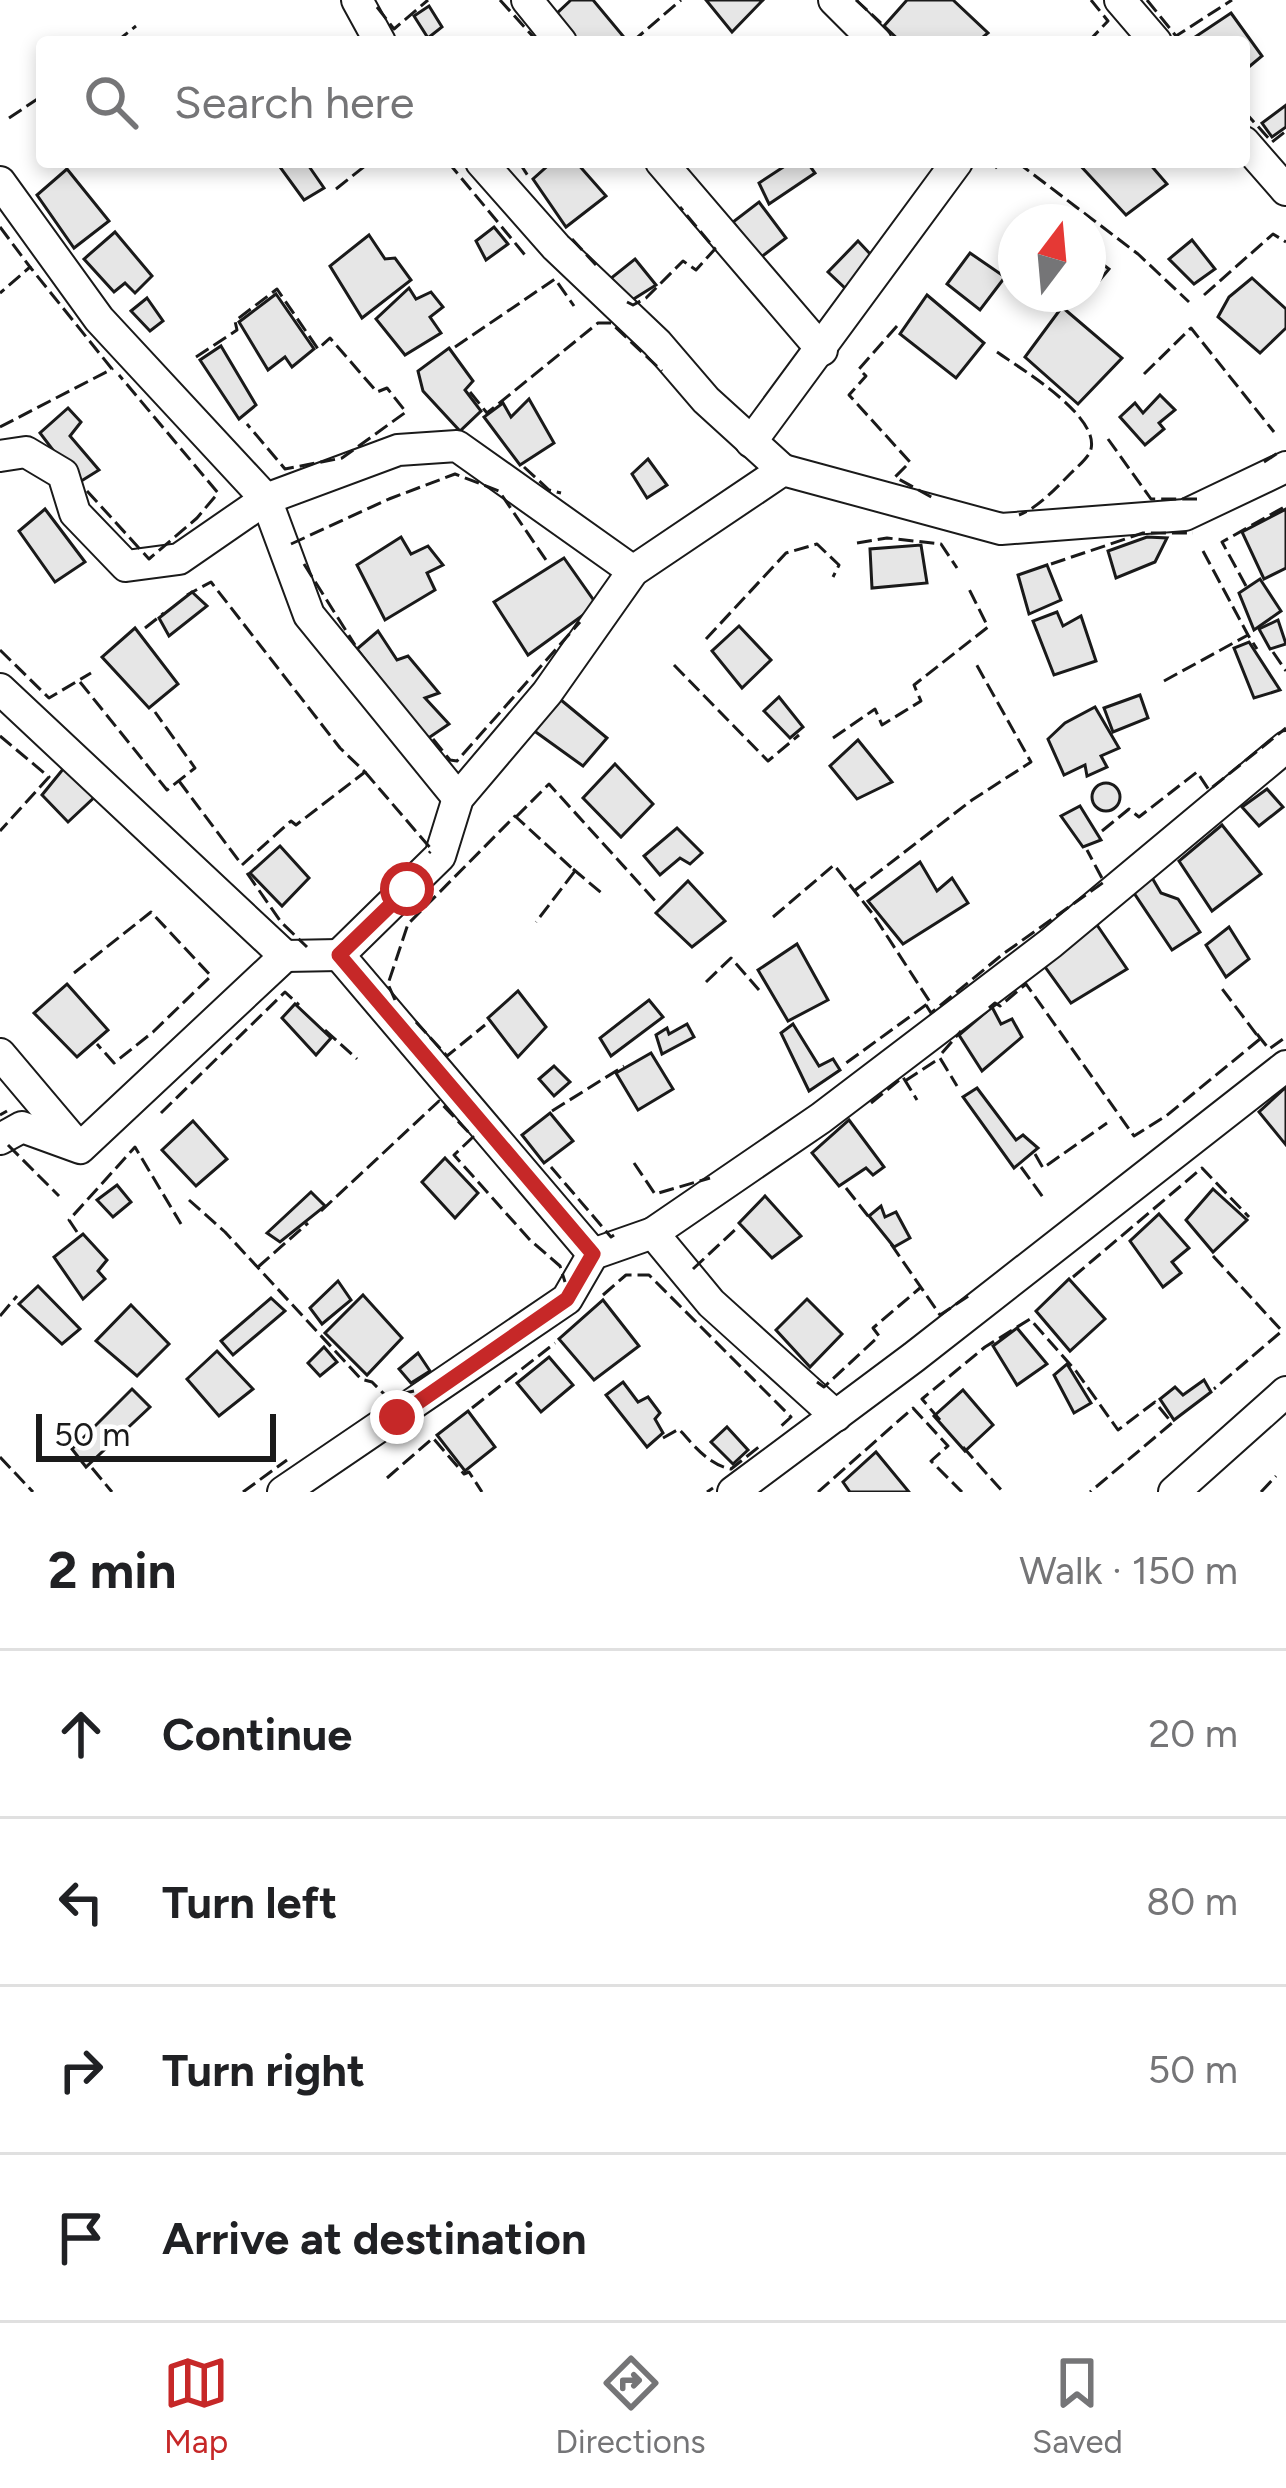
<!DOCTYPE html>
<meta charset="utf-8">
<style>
body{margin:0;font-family:Figtree,sans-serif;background:#f6f6f6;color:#202124}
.compass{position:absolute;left:998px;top:204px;width:108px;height:108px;border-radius:50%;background:#fff;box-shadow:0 6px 18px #0003;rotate:16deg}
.scale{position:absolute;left:36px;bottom:30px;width:240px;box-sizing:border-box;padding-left:12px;border:6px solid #1a1a1a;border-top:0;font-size:33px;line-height:42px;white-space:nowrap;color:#1a1a1a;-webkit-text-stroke:9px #fff;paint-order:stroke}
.stop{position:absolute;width:36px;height:36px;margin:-27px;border:9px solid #c62828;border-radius:50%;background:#fff}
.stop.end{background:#c62828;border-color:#fff;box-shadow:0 3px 12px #0008}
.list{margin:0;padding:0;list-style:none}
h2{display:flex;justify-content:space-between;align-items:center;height:156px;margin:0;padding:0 48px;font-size:51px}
h2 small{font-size:39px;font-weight:400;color:#757577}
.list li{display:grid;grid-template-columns:78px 1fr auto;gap:36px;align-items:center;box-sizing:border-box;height:168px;padding:0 48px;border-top:3px solid #e0e0e0}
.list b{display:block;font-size:45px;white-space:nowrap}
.list em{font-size:39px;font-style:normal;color:#757577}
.icon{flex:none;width:66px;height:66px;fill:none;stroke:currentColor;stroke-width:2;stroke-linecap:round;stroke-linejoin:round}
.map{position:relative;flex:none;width:1286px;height:1492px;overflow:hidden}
.search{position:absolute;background:#fff;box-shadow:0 6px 18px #0003;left:36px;right:36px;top:36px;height:132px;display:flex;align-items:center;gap:30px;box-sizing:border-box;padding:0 42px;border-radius:12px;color:#757577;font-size:45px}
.sheet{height:828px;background:#fff}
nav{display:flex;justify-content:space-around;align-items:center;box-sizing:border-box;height:168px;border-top:3px solid #e0e0e0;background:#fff;font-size:33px;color:#757577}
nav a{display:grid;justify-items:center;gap:6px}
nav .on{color:#c62828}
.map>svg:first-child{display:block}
</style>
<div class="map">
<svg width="1286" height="1492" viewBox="0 0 1286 1492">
<rect width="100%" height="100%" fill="#fff"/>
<g fill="#e6e6e6" stroke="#1a1a1a" stroke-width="3">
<path d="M 571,0 L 593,0 L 623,36 L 615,42 L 573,42 L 553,17 Z"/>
<path d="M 706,0 L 763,0 L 732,32 Z"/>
<path d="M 907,0 L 953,0 L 988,33 L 977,42 L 901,42 L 884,26 Z"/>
<path d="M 429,6 L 442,27 L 428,38 L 414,16 Z"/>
<path d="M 1231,13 L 1262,56 L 1244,71 L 1244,42 L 1189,41 Z"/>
<path d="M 1286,105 L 1286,127 L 1272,137 L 1262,123 Z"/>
<path d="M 306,162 L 324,188 L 304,200 L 277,163 Z"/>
<path d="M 552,162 L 576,162 L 606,196 L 566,227 L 533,179 Z"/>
<path d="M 791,162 L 807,162 L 815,173 L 769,204 L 759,183 Z"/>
<path d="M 1077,162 L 1148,162 L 1167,184 L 1126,215 Z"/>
<path d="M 67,169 L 109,221 L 74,248 L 37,195 Z"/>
<path d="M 759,202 L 786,238 L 760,258 L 733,222 Z"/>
<path d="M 494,227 L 508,244 L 486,260 L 476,241 Z"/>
<path d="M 115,232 L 152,276 L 135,293 L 125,283 L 114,292 L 84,259 Z"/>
<path d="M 369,235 L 385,259 L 395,258 L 411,280 L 362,318 L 330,266 Z"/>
<path d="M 1192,240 L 1215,269 L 1194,284 L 1169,259 Z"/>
<path d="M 858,241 L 873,257 L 845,288 L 828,272 Z"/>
<path d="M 970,253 L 1005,277 L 980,310 L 947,284 Z"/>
<path d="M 1088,253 L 1109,269 L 1094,287 L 1088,282 Z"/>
<path d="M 635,259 L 656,285 L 632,300 L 610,279 Z"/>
<path d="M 1252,278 L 1286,309 L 1286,328 L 1260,353 L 1218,317 L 1229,297 Z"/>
<path d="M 409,288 L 416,299 L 431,292 L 443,307 L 430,317 L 441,333 L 405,355 L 376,319 Z"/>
<path d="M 276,294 L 314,349 L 292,367 L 285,357 L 268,370 L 239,322 Z"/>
<path d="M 927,295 L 984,343 L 956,378 L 900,334 Z"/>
<path d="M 147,298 L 163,321 L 150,331 L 131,311 Z"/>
<path d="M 1062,307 L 1122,358 L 1078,404 L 1025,357 Z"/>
<path d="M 221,346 L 256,405 L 239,419 L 200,360 Z"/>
<path d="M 449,348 L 473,381 L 465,390 L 481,411 L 460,431 L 423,391 L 418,371 Z"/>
<path d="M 1160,395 L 1175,410 L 1159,423 L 1164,429 L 1145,445 L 1120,417 L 1135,403 L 1143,413 Z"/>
<path d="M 529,399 L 554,443 L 520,465 L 484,417 L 503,403 L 511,417 Z"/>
<path d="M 68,408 L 81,422 L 70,436 L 99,470 L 78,483 L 40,433 Z"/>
<path d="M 648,459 L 667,485 L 647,498 L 632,474 Z"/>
<path d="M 45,509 L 85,562 L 55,582 L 19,531 Z"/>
<path d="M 1286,509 L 1286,568 L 1264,579 L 1242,532 Z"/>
<path d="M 401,537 L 411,554 L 428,546 L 443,565 L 427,573 L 435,590 L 385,620 L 357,565 Z"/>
<path d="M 1147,537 L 1167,538 L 1155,562 L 1116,578 L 1108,551 Z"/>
<path d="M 921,545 L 927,583 L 872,588 L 870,549 Z"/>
<path d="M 564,558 L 597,605 L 528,655 L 494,602 Z"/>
<path d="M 1047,565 L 1061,600 L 1029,614 L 1018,575 Z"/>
<path d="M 1260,579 L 1281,611 L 1254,630 L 1239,593 Z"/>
<path d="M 192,592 L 207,606 L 169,636 L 159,618 Z"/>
<path d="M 1057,612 L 1063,626 L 1081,616 L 1096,661 L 1054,675 L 1033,621 Z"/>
<path d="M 1278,620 L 1286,644 L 1270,649 L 1259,629 Z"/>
<path d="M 739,626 L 771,660 L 742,688 L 712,651 Z"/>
<path d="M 135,628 L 178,684 L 149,708 L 102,657 Z"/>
<path d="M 378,631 L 397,660 L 408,656 L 439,693 L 425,698 L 449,724 L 427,739 L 357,649 Z"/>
<path d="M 1249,642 L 1280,690 L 1254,698 L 1234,648 Z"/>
<path d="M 1140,695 L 1148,718 L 1113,732 L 1104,708 Z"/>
<path d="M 779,697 L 803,727 L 790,738 L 764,711 Z"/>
<path d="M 561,700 L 607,738 L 583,766 L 533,730 Z"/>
<path d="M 1095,707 L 1119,748 L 1101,756 L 1107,767 L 1087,776 L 1085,765 L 1064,775 L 1048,739 L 1065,723 Z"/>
<path d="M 858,740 L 892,782 L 857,799 L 830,766 Z"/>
<path d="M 68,763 L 100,792 L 68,822 L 42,795 Z"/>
<path d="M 615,764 L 653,804 L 621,837 L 583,798 Z"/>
<circle cx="1106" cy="797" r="14"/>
<path d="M 1267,789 L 1283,807 L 1259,826 L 1242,807 Z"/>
<path d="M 1080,806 L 1101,840 L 1083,847 L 1061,816 Z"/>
<path d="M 1222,825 L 1261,874 L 1212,911 L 1179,861 Z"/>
<path d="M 677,828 L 702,853 L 690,864 L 680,858 L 660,875 L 644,856 Z"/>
<path d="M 280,846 L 309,878 L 282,906 L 250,873 Z"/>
<path d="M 920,862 L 937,891 L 952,878 L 968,903 L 903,944 L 868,901 Z"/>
<path d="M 1151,876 L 1161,893 L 1178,899 L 1200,932 L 1172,950 L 1132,890 Z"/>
<path d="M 688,881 L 725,921 L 692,947 L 656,913 Z"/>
<path d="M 1097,925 L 1127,969 L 1071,1003 L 1043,964 Z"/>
<path d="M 1229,927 L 1249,959 L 1226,977 L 1206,945 Z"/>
<path d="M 797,944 L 828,1000 L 788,1021 L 758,970 Z"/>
<path d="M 67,984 L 108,1030 L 77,1057 L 34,1013 Z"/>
<path d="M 518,991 L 546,1027 L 518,1057 L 488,1018 Z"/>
<path d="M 649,1000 L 663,1017 L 611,1056 L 600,1038 Z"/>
<path d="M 295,1004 L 331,1038 L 316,1055 L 282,1018 Z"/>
<path d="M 992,1007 L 1001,1024 L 1012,1019 L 1022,1037 L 982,1071 L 959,1035 Z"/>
<path d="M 687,1024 L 694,1037 L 662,1054 L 656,1035 L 667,1028 L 669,1034 Z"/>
<path d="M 793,1024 L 819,1066 L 833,1059 L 840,1070 L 809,1091 L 781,1033 Z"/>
<path d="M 651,1053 L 673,1089 L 638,1110 L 616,1073 Z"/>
<path d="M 554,1066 L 570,1082 L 554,1096 L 539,1079 Z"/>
<path d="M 1286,1087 L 1286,1145 L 1259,1112 Z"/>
<path d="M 977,1088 L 1016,1140 L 1023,1135 L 1038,1148 L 1014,1168 L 963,1097 Z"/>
<path d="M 550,1113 L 573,1141 L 544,1163 L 522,1135 Z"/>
<path d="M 849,1120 L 884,1167 L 873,1175 L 866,1168 L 839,1186 L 812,1153 Z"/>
<path d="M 193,1121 L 227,1159 L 196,1186 L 162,1150 Z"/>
<path d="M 445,1158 L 478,1193 L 455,1218 L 422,1182 Z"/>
<path d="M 117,1185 L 131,1202 L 113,1217 L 97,1200 Z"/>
<path d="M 1213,1189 L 1247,1220 L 1213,1252 L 1186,1220 Z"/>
<path d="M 311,1192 L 325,1206 L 280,1242 L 267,1233 Z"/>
<path d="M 765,1196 L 801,1236 L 772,1258 L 739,1223 Z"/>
<path d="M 881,1206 L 885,1217 L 896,1212 L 910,1238 L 894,1247 L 869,1216 Z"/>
<path d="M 1159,1214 L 1189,1248 L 1172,1262 L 1181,1273 L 1163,1287 L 1130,1241 Z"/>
<path d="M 83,1234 L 107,1260 L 98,1271 L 105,1279 L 83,1299 L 54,1257 Z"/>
<path d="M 1069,1279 L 1105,1319 L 1070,1351 L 1036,1311 Z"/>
<path d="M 338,1281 L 351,1300 L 322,1324 L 310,1308 Z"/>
<path d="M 38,1286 L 80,1329 L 62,1344 L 19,1304 Z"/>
<path d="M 363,1295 L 402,1338 L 367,1375 L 325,1333 Z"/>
<path d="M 271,1298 L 285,1311 L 233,1355 L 221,1341 Z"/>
<path d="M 807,1299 L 842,1334 L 810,1367 L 776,1330 Z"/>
<path d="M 603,1300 L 639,1346 L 594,1380 L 559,1339 Z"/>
<path d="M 131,1305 L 169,1344 L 137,1376 L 96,1341 Z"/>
<path d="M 1017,1328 L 1047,1364 L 1017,1385 L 993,1346 Z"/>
<path d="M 324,1347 L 337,1362 L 320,1376 L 308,1363 Z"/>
<path d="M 217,1351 L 253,1389 L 219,1416 L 187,1379 Z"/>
<path d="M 418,1353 L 430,1371 L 411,1383 L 399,1369 Z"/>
<path d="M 549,1357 L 573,1385 L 541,1412 L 517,1383 Z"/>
<path d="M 1067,1364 L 1091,1403 L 1074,1413 L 1054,1375 Z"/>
<path d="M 1204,1380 L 1211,1392 L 1174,1420 L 1160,1399 L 1175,1387 L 1183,1395 Z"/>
<path d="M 623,1382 L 638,1402 L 648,1397 L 660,1413 L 655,1419 L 663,1433 L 647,1447 L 606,1395 Z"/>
<path d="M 132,1389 L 150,1407 L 86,1467 L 72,1449 Z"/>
<path d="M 963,1390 L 993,1425 L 965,1451 L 934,1416 Z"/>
<path d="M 468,1411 L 495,1447 L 465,1471 L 437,1435 Z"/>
<path d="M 727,1427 L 748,1450 L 733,1464 L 711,1442 Z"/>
<path d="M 876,1452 L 909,1492 L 850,1492 L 843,1482 Z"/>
</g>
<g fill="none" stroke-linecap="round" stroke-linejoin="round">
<defs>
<g id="minor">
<path d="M 357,0 L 380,42"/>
<path d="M 527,0 L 561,42"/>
<path d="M 834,0 L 876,42"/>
<path d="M 1120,0 L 1156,42"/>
<path d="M 1244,142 L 1286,190"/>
<path d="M 481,162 L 556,247 L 657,343 L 706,400 L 783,470"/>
<path d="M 661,162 L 822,350"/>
<path d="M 0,182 L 99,319 L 266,499 L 309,615 L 458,798"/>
<path d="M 751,442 L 957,162"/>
<path d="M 0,456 L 26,452 L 63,474 L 75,513 L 126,566 L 179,559 L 266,499 L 398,450 L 457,446 L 633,571"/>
<path d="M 0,689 L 285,956 L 339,955"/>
<path d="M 0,1054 L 76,1144"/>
<path d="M 0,1139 L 22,1127 L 80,1148 L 285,956"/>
<path d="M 653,1233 L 821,1118 L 1051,943 L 1286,747"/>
<path d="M 593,1254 L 339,955 L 440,856 L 458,798 L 547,693 L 633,571 L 783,470 L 1001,529 L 1185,515 L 1286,467"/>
<path d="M 283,1492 L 567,1299 L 593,1254 L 653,1233 L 711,1303 L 836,1416"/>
<path d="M 733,1492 L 914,1357 L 1286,1066"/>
<path d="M 1174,1492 L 1286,1392"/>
</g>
</defs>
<use href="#minor" stroke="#1a1a1a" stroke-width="34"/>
<use href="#minor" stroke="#fff" stroke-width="30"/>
<g stroke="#1a1a1a" stroke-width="3" stroke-dasharray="15 6" stroke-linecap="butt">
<path d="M 500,0 L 538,42"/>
<path d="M 856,0 L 881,23"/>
<path d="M 1147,0 L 1176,36 L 1232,0"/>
<path d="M 377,7 L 394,29 L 428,0"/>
<path d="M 116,42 L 136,26"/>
<path d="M 632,42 L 681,0"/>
<path d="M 1088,42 L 1108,21 L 1091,0"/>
<path d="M 1244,111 L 1272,142 L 1286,131"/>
<path d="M 9,118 L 42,96"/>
<path d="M 448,162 L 525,255"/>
<path d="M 519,162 L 530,179"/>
<path d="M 1017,162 L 1138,254 L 1189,302"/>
<path d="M 995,168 L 1002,162"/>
<path d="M 336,189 L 370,162"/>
<path d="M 0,227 L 30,267 L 0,293"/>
<path d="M 572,239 L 596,265"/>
<path d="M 1204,295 L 1273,234 L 1286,242"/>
<path d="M 627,302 L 633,305 L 646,298 L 683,261 L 696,270 L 715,249 L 680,207"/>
<path d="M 897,326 L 859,369 L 866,376 L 849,395 L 910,462 L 895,477 L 933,498"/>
<path d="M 455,347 L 555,279 L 574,306"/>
<path d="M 997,352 C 1021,369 1104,418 1090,452 C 1086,460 1077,467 1071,473 C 1056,488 1038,508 1019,515"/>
<path d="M 196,357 L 237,330 L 235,321 L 277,289 L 318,349 L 330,338 L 377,392 L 387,388 L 406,412 L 342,458 L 285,469 L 247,424"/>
<path d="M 1144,374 L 1191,328 L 1274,432"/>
<path d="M 470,392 L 487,413 L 598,323 L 611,323 L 662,371"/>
<path d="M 0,427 L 112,369 L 30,267"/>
<path d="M 1108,439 L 1151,499 L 1197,499"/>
<path d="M 1264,462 L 1281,451"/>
<path d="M 524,467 L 549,490 L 561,493"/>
<path d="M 87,491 L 149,559 L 197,518 L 218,493 L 119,375"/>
<path d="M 857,543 L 887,538 L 941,544 L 957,568"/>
<path d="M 291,544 L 389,499 L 455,474 L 499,491 L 548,563"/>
<path d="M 1203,551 L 1248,635"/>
<path d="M 304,564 L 355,645"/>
<path d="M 1051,564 L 1143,533 L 1193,533"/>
<path d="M 1246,586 L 1222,542 L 1286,506"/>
<path d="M 145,628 L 164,613"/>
<path d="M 706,639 L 786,553 L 817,544 L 839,565 L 833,577"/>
<path d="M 0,650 L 49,698 L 91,673"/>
<path d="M 1273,652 L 1286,671"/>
<path d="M 674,665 L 768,761 L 799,735"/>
<path d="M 1164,681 L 1248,635 L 1257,649"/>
<path d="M 80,682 L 167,790 L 195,768 L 155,712"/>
<path d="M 0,736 L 49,777 L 0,831"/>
<path d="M 833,738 L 875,709 L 882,725 L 921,701 L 914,685 L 988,627 L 967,585"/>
<path d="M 433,739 L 450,760 L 457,761 L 580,622"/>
<path d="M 365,772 L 432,850 L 429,853"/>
<path d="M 179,781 L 242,865 L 291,821 L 296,825 L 365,772 L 340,748 L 211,582 L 187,595"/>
<path d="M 516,817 L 549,784 L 658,904"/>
<path d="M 1102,831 L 1129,809 L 1139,817 L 1197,772 L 1209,790 L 1286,728"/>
<path d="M 573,869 L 605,896"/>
<path d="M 247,873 L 281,922 L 307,947"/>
<path d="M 854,891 L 972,800 L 1031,762 L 975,662"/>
<path d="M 773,917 L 834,865 L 872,913 L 930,1002 L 842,1066"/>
<path d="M 74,973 L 151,912 L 211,976 L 153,1032 L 114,1063 L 97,1044"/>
<path d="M 706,982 L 731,958 L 759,990"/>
<path d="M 395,1000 L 388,984 L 408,924 L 515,816 L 575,871 L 536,922"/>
<path d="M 926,1005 L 931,1013 L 1003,954 L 1104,882 L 1087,850"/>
<path d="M 989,1008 L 995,1003 L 1000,1006 L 1026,984 L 1134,1136 L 1166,1116 L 1260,1039 L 1220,986"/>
<path d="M 416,1022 L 447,1056 L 485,1025"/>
<path d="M 325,1030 L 357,1059"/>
<path d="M 1257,1034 L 1269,1049 L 1286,1037"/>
<path d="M 942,1053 L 961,1031"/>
<path d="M 905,1081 L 940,1058 L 957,1086"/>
<path d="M 871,1103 L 903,1077 L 917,1100"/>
<path d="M 552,1111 L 624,1066"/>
<path d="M 161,1113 L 285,992 L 299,1005"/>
<path d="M 0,1115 L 7,1111"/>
<path d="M 8,1145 L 59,1196"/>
<path d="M 1035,1154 L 1043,1168 L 1107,1123"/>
<path d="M 634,1163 L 655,1194 L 710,1178"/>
<path d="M 551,1167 L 611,1237 L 614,1235"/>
<path d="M 1021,1167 L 1045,1200"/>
<path d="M 846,1188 L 872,1221"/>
<path d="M 189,1200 L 225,1232 L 361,1379 L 372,1382 L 387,1397 L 414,1391"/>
<path d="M 321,1211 L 439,1101 L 473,1137 L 454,1155 L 530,1240 L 560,1266 L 565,1282"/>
<path d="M 77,1232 L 69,1220 L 135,1147 L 181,1224"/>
<path d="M 891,1244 L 940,1315 L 973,1293"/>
<path d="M 1213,1256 L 1282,1331 L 1214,1389"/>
<path d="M 258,1267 L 308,1223"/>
<path d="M 693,1269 L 737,1228"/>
<path d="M 1073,1277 L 1202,1168 L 1249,1217"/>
<path d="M 603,1295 L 626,1275 L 649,1275 L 791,1417 L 780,1427"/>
<path d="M 0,1316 L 17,1296"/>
<path d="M 817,1382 L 824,1387 L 879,1336 L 873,1328 L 920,1288"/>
<path d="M 472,1408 L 555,1343"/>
<path d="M 940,1420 L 922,1399 L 985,1347 L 1030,1319 L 1076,1371 L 1118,1430 L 1155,1402 L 1172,1423 L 1090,1492"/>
<path d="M 663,1438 L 679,1429 C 694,1446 709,1465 731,1469 L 760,1446"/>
<path d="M 963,1447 L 1003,1492"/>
<path d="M 0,1457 L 33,1492"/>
<path d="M 92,1468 L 112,1492"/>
<path d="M 387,1478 L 433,1438 L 464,1474 L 469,1472 L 482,1492"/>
<path d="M 243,1492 L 287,1460"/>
<path d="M 707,1492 L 713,1488"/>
<path d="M 818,1492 L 913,1408 L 948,1446 L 931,1461 L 962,1492"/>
<path d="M 1261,1492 L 1276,1476"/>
</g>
</g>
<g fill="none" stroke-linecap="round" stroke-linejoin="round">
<path stroke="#c62828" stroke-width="15" d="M 397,1417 L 567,1299 L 593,1254 L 339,955 L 407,889"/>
</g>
</svg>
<svg class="compass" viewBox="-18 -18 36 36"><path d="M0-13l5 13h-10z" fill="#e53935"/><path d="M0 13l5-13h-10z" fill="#757577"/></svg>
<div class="scale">50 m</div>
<div class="stop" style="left:407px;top:889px"></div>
<div class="stop end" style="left:397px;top:1417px"></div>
<div class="search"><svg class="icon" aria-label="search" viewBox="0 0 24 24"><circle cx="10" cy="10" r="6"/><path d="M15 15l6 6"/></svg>Search here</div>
</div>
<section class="sheet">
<h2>2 min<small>Walk · 150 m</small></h2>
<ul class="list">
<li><svg class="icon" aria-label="ahead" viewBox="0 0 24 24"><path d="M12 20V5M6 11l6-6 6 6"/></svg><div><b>Continue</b></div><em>20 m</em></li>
<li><svg class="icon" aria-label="left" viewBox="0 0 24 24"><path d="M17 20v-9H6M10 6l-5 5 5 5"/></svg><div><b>Turn left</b></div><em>80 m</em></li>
<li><svg class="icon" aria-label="right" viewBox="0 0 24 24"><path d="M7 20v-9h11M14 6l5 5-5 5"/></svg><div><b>Turn right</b></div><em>50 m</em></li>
<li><svg class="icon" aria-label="arrive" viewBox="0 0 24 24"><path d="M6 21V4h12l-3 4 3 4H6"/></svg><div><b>Arrive at destination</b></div></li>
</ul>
</section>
<nav>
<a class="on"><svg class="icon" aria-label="map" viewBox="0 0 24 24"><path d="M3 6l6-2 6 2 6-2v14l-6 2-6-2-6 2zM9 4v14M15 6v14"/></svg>Map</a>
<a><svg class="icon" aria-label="directions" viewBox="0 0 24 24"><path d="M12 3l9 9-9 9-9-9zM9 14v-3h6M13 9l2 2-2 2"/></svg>Directions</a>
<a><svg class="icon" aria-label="saved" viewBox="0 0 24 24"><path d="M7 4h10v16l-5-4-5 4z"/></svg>Saved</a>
</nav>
